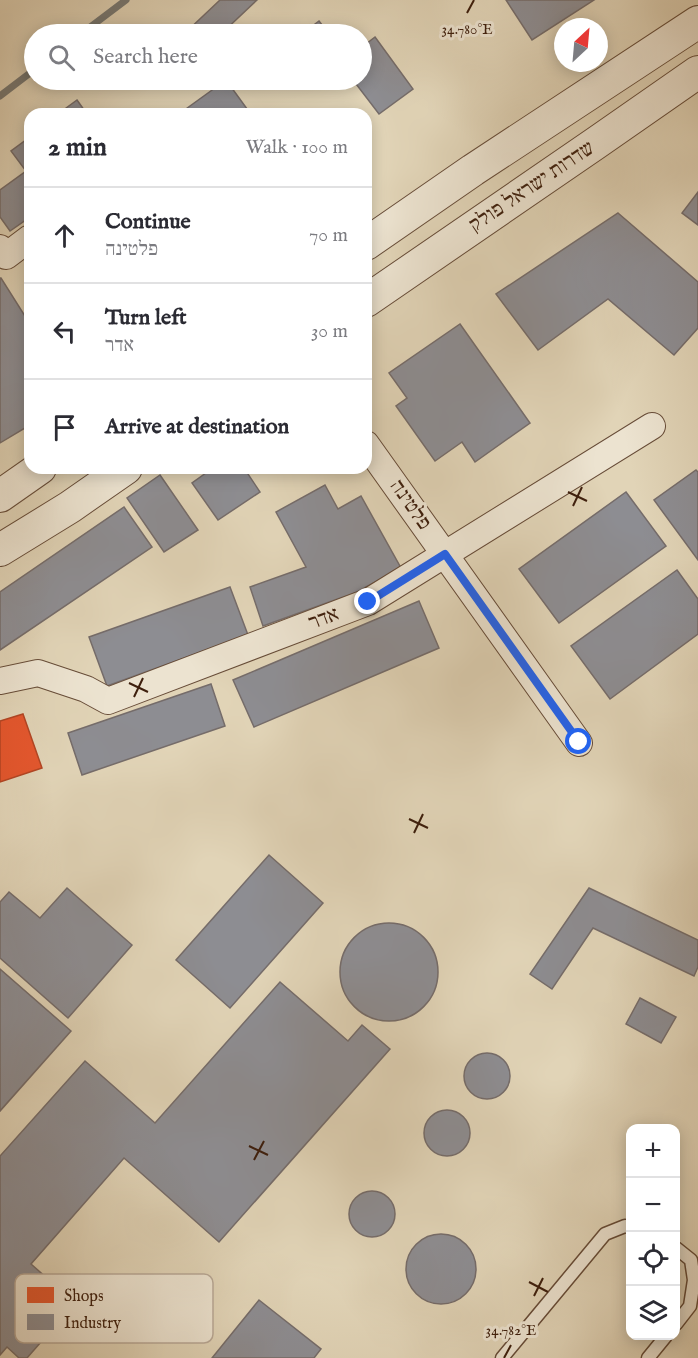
<!DOCTYPE html>
<meta charset="utf-8">
<style>
body{margin:0;font-family:"IM FELL English","Frank Ruhl Libre",serif;background:#f7f7f7;color:#2b2b33}
.controls{position:absolute;right:18px;bottom:18px;display:grid;overflow:hidden;border-radius:12px;box-shadow:0 3px 15px #0003}
.controls button{width:54px;height:54px;display:grid;place-items:center;padding:0;border:0;border-bottom:2px solid #e1e1e2;background:#fff;color:#2b2b33;font:30px sans-serif}
.compass{position:absolute;left:554px;top:18px;width:54px;height:54px;border-radius:50%;background:#fff;box-shadow:0 3px 15px #0003;rotate:26deg}
.stop{position:absolute;width:18px;height:18px;margin:-14px;border:4px solid #2563eb;border-radius:50%;background:#fff}
.stop.end{background:#2563eb;border-color:#fff;box-shadow:0 2px 6px #0008}
.list{margin:0;padding:0;list-style:none}
h2{display:flex;justify-content:space-between;align-items:center;height:78px;margin:0;padding:0 24px;font-size:26px}
h2 small{font-size:20px;font-weight:400;color:#7c7c81}
.list li{display:grid;grid-template-columns:39px 1fr auto;gap:18px;align-items:center;box-sizing:border-box;height:96px;padding:0 24px;border-top:2px solid #e1e1e2}
.list b{display:block;font-size:22px;white-space:nowrap}
.list p{margin:0;font-size:20px;white-space:nowrap;color:#7c7c81}
.list em{font-size:20px;font-style:normal;color:#7c7c81}
.icon{flex:none;width:33px;height:33px;fill:none;stroke:currentColor;stroke-width:2;stroke-linecap:round;stroke-linejoin:round}
.map{position:relative;flex:none;width:698px;height:1358px;overflow:hidden}
.search{position:absolute;background:#fff;box-shadow:0 3px 15px #0003;left:24px;top:24px;width:348px;height:66px;display:flex;align-items:center;gap:15px;box-sizing:border-box;padding:0 21px;border-radius:33px;color:#7c7c81;font-size:22px}
.panel{position:absolute;background:#fff;box-shadow:0 3px 15px #0003;left:24px;top:108px;width:348px;height:366px;border-radius:18px}
.map>svg:first-child{display:block}
</style>
<div class="map">
<svg width="698" height="1358" viewBox="0 0 698 1358">
<rect width="100%" height="100%" fill="#e1d4b7"/>
<filter id="stains"><feTurbulence type="fractalNoise" baseFrequency=".00333" numOctaves="4"/><feColorMatrix values="0 0 0 0 .2 0 0 0 0 .09 0 0 0 0 .02 0 0 0 .5 -.17"/></filter>
<radialGradient id="worn" r=".72"><stop offset=".6" stop-color="#630" stop-opacity="0"/><stop offset="1" stop-color="#630" stop-opacity=".3"/></radialGradient>
<path fill="#e4572e" stroke="#b24624" stroke-width="1.5" d="M 23,714 L 42,768 L 0,782 L 0,721 Z"/>
<g fill="#8d8d92" stroke="#756c6a" stroke-width="1.5">
<path d="M 220,0 L 257,0 L 221,34 L 184,34 Z"/>
<path d="M 506,0 L 594,0 L 532,40 Z"/>
<path d="M 319,21 L 329,34 L 302,34 Z"/>
<path d="M 375,37 L 413,89 L 379,114 L 353,80 L 362,80 L 362,47 Z"/>
<path d="M 226,80 L 250,113 L 248,114 L 179,114 Z"/>
<path d="M 77,100 L 87,114 L 58,114 Z"/>
<path d="M 30,137 L 30,217 L 10,231 L 0,217 L 0,190 L 26,171 L 11,151 Z"/>
<path d="M 698,192 L 698,225 L 682,213 Z"/>
<path d="M 618,213 L 698,282 L 698,328 L 674,355 L 608,299 L 538,350 L 496,294 Z"/>
<path d="M 0,278 L 1,278 L 30,324 L 30,425 L 0,443 Z"/>
<path d="M 460,324 L 530,423 L 475,462 L 462,442 L 435,461 L 396,406 L 407,398 L 389,373 Z"/>
<path d="M 213,468 L 244,468 L 260,492 L 218,520 L 192,483 Z"/>
<path d="M 696,470 L 698,472 L 698,560 L 654,500 Z"/>
<path d="M 160,475 L 198,530 L 164,552 L 127,498 Z"/>
<path d="M 325,485 L 338,509 L 361,496 L 401,568 L 357,592 L 263,626 L 250,587 L 306,567 L 276,512 Z"/>
<path d="M 626,492 L 666,546 L 559,623 L 519,569 Z"/>
<path d="M 124,507 L 152,547 L 0,650 L 0,592 Z"/>
<path d="M 677,570 L 698,599 L 698,634 L 610,699 L 571,646 Z"/>
<path d="M 230,587 L 248,635 L 107,686 L 89,637 Z"/>
<path d="M 419,601 L 439,648 L 254,727 L 233,680 Z"/>
<path d="M 211,684 L 225,726 L 82,775 L 68,733 Z"/>
<path d="M 269,855 L 323,903 L 230,1008 L 176,960 Z"/>
<path d="M 67,888 L 132,945 L 68,1018 L 0,958 L 0,902 L 9,892 L 40,918 Z"/>
<path d="M 589,888 L 698,940 L 698,967 L 694,976 L 593,928 L 552,989 L 530,974 Z"/>
<circle cx="389" cy="972" r="49"/>
<path d="M 0,969 L 71,1031 L 0,1111 Z"/>
<path d="M 280,982 L 348,1041 L 362,1025 L 390,1049 L 219,1242 L 124,1158 L 31,1264 L 75,1303 L 27,1358 L 19,1358 L 7,1347 L 0,1355 L 0,1156 L 85,1061 L 155,1123 Z"/>
<path d="M 640,998 L 676,1017 L 661,1043 L 626,1024 Z"/>
<circle cx="487" cy="1076" r="23"/>
<circle cx="447" cy="1133" r="23"/>
<circle cx="372" cy="1214" r="23"/>
<circle cx="441" cy="1269" r="35"/>
<path d="M 259,1300 L 321,1349 L 314,1358 L 212,1358 Z"/>
</g>
<g fill="none" stroke-linecap="round" stroke-linejoin="round">
<g stroke="#767975" stroke-width="7">
<path d="M 81,34 L 126,0"/>
<path d="M 0,96 L 34,70"/>
</g>
<defs>
<g id="service">
<path d="M 676,1248 L 691,1260 L 694,1280 L 690,1306 L 676,1324"/>
<path d="M 502,1358 L 605,1234 L 625,1226 L 630,1227"/>
<path d="M 648,1358 L 666,1336"/>
</g>
<g id="minor">
<path d="M 0,248 L 6,256 L 30,238"/>
<path d="M 366,444 L 579,743"/>
<path d="M 0,681 L 38,673 L 86,689 L 108,701 L 368,602 L 652,426"/>
</g>
<g id="tertiary">
<path d="M 366,244 L 473,170 L 698,22"/>
<path d="M 366,301 L 596,143 L 698,72"/>
<path d="M 0,496 L 40,468"/>
<path d="M 0,550 L 70,507 L 126,468"/>
</g>
</defs>
<use href="#service" stroke="#674c38" stroke-width="15"/>
<use href="#minor" stroke="#674c38" stroke-width="28"/>
<use href="#tertiary" stroke="#674c38" stroke-width="34"/>
<use href="#service" stroke="#ece3d0" stroke-width="12"/>
<use href="#minor" stroke="#ece3d0" stroke-width="26"/>
<use href="#tertiary" stroke="#ece3d0" stroke-width="32"/>
</g>
<g fill="none" stroke-linecap="round" stroke-linejoin="round">
<path stroke="#2563eb" stroke-width="8" d="M 368,602 L 445,554 L 579,742"/>
</g>
<path fill="none" stroke="#3e1f0d" stroke-width="2" d="M 467,13 L 474,0M 568,492 L 587,501M 573,506 L 582,487M 129,683 L 148,692M 134,697 L 143,678M 409,819 L 428,828M 414,833 L 423,814M 249,1146 L 268,1155M 254,1160 L 264,1141M 529,1282 L 548,1292M 534,1296 L 543,1278M 504,1358 L 511,1345"/>
<g text-anchor="middle" dominant-baseline="central" stroke-width="6" stroke-linejoin="round" paint-order="stroke">
<g font-size="21" fill="#3e1f0d" stroke="#ece3d0">
<text transform="translate(532 187) rotate(-34)">שדרות ישראל פולק</text>
<text transform="translate(410 505) rotate(55)">פלטינה</text>
<text transform="translate(324 619) rotate(-21)">אדר</text>
</g>
</g>
<rect x="15" y="1274" width="198" height="69" rx="9" fill="#ece3d0" stroke="#b8a896" stroke-width="1.5"/>
<rect x="27" y="1287" width="27" height="16" fill="#e4572e"/>
<rect x="27" y="1314" width="27" height="16" fill="#8d8d92"/>
<g font-size="16" fill="#3e1f0d">
<text x="64" y="1301">Shops</text>
<text x="64" y="1328">Industry</text>
</g>
<g font-size="15" text-anchor="middle" fill="#3e1f0d" stroke="#ece3d0" stroke-width="6" stroke-linejoin="round" paint-order="stroke">
<text x="467" y="34">34.780°E</text>
<text x="511" y="1335">34.782°E</text>
</g>
<rect width="100%" height="100%" filter="url(#stains)"/>
<rect width="100%" height="100%" fill="url(#worn)"/>
</svg>
<div class="controls">
<button>+</button>
<button>−</button>
<button><svg class="icon" aria-label="locate" viewBox="0 0 24 24"><circle cx="12" cy="12" r="6"/><path d="M12 2v4M12 18v4M2 12h4M18 12h4"/></svg></button>
<button><svg class="icon" aria-label="layers" viewBox="0 0 24 24"><path d="M12 4l9 5-9 5-9-5zM3 14l9 5 9-5"/></svg></button>
</div>
<svg class="compass" viewBox="-18 -18 36 36"><path d="M0-13l5 13h-10z" fill="#e53935"/><path d="M0 13l5-13h-10z" fill="#7c7c81"/></svg>
<div class="stop" style="left:579px;top:742px"></div>
<div class="stop end" style="left:368px;top:602px"></div>
<div class="search"><svg class="icon" aria-label="search" viewBox="0 0 24 24"><circle cx="10" cy="10" r="6"/><path d="M15 15l6 6"/></svg>Search here</div>
<section class="panel">
<h2>2 min<small>Walk · 100 m</small></h2>
<ul class="list">
<li><svg class="icon" aria-label="ahead" viewBox="0 0 24 24"><path d="M12 20V5M6 11l6-6 6 6"/></svg><div><b>Continue</b><p>פלטינה</p></div><em>70 m</em></li>
<li><svg class="icon" aria-label="left" viewBox="0 0 24 24"><path d="M17 20v-9H6M10 6l-5 5 5 5"/></svg><div><b>Turn left</b><p>אדר</p></div><em>30 m</em></li>
<li><svg class="icon" aria-label="arrive" viewBox="0 0 24 24"><path d="M6 21V4h12l-3 4 3 4H6"/></svg><div><b>Arrive at destination</b></div></li>
</ul>
</section>
</div>
